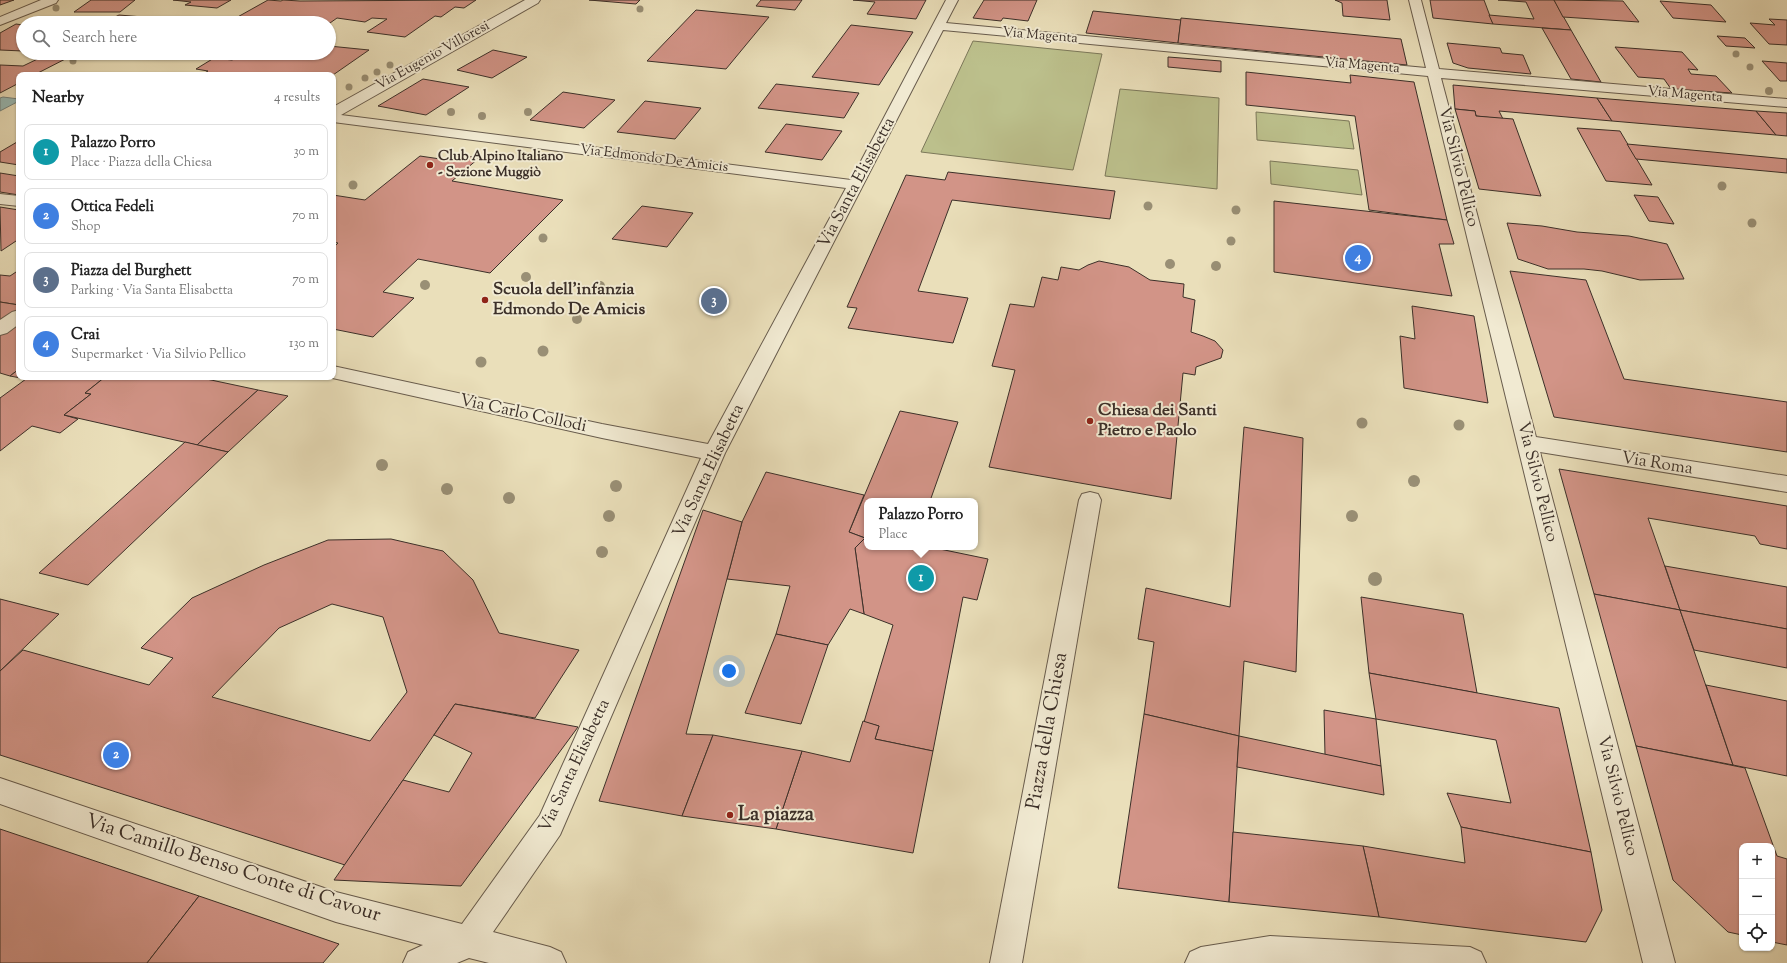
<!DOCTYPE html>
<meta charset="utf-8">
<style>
body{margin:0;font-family:"Sorts Mill Goudy",serif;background:#f2f2f2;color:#222}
.controls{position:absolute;right:12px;bottom:12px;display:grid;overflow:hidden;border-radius:8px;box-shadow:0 1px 3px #0004}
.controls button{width:36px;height:36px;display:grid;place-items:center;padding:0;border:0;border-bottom:1px solid #e0e0e0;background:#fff;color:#222;font:20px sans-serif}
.you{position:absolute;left:729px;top:671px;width:14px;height:14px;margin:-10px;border:3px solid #fff;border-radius:50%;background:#1a73e8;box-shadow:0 0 0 6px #1a73e833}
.badge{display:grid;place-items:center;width:26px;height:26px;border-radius:50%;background:#2563eb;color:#fff;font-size:13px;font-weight:700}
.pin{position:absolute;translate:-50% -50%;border:2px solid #fff;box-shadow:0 1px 4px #0006}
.popup{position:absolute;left:864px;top:498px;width:114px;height:52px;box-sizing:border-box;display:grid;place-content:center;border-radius:8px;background:#fff;filter:drop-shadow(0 1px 3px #0005);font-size:13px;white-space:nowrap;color:#767676}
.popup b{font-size:15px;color:#222}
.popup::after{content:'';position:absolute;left:50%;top:100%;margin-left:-8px;border:8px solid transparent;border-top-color:#fff}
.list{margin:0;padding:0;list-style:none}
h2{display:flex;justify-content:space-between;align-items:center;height:52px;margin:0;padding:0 16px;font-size:17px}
h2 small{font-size:13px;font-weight:400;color:#767676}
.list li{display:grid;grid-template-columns:26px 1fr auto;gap:12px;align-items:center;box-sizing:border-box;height:56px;margin:0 8px 8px;padding:0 8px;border:1px solid #e0e0e0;border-radius:8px}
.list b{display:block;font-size:15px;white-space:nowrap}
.list p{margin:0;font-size:13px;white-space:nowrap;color:#767676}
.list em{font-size:13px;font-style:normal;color:#767676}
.icon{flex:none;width:22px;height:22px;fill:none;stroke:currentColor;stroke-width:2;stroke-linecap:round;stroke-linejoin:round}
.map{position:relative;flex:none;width:1787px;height:963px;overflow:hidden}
.search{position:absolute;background:#fff;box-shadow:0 1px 3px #0004;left:16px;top:16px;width:320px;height:44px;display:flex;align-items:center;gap:10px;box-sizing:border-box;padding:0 14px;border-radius:22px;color:#767676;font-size:15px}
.panel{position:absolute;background:#fff;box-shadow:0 1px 3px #0004;left:16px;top:72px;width:320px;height:308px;border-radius:8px}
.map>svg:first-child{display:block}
</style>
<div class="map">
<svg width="1787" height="963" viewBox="0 0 1787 963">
<rect width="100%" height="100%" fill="#eadfba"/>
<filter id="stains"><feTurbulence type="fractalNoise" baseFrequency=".005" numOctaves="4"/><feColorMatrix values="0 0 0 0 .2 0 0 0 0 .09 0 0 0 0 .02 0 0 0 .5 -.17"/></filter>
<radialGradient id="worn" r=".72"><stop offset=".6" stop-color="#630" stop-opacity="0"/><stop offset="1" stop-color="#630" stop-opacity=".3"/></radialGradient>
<g fill="#bcc08c" stroke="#7c785a">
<path d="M 973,41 L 1102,54 L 1073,170 L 921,152 Z"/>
<path d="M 1120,89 L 1219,98 L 1217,189 L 1105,176 Z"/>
<path d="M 1256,112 L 1349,121 L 1354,149 L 1257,140 Z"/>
<path d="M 1270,161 L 1358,170 L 1362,195 L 1271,184 Z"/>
</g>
<path fill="#99bbb6" stroke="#74837e" d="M 3,97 L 19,99 L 19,101 L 0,111 L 0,98 Z"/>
<g fill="#d29487" stroke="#3c3029" fill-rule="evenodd">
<path d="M 0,0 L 14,0 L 0,5 Z"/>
<path d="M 91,0 L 135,0 L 120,12 L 74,12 Z"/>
<path d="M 173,0 L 231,0 L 217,8 L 185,5 L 191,2 Z"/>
<path d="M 268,0 L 281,1 L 283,0 L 300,1 L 476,0 L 464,8 L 455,7 L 441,17 L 435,16 L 405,37 L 367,32 L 387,19 L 372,18 L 365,22 L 337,18 L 330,23 L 306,20 L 300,23 L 268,20 L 263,22 L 234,19 Z"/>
<path d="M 589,0 L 640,0 L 636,4 Z"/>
<path d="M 761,0 L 802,0 L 795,10 L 756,6 Z"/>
<path d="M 853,0 L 926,0 L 916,19 L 867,14 L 875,2 Z"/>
<path d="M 984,0 L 1037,0 L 1028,21 L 1003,18 L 1001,21 L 973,18 Z"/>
<path d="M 1335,0 L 1387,0 L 1390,20 L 1343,16 L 1342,3 Z"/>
<path d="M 1430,0 L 1484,0 L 1493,24 L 1433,18 Z"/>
<path d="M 1498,0 L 1554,0 L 1571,30 L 1493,24 L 1489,15 L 1534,19 L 1526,2 Z"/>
<path d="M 1554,0 L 1623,1 L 1639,22 L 1563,17 Z"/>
<path d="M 1660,1 L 1711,5 L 1726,22 L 1673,18 Z"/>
<path d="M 696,10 L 769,17 L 726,69 L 647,61 Z"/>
<path d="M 1093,11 L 1181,20 L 1178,43 L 1086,33 Z"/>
<path d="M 119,15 L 143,17 L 133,23 L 103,23 Z"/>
<path d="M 1181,18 L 1401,39 L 1407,65 L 1178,43 Z"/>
<path d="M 1769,19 L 1787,20 L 1787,45 L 1769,44 L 1750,23 L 1775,25 Z"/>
<path d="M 16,24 L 23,25 L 23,51 L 0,50 L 0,33 Z"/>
<path d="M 851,25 L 913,32 L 879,85 L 812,77 Z"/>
<path d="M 1542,28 L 1571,30 L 1601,82 L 1571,79 Z"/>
<path d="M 1717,36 L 1745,38 L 1755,48 L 1726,46 Z"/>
<path d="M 1447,43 L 1500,48 L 1502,53 L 1523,55 L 1531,74 L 1468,68 L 1453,63 Z"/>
<path d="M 329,46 L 369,50 L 333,75 L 201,75 L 208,71 L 196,69 L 214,58 L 232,60 L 236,58 L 223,57 L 230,53 L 329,53 Z"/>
<path d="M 1615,47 L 1682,52 L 1698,70 L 1688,69 L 1691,74 L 1716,76 L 1732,93 L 1671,89 L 1664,79 L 1638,77 Z"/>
<path d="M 493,50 L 527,57 L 492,78 L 457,70 Z"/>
<path d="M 50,53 L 77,53 L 34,75 L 19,75 L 19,83 L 0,93 L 0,65 L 23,66 Z"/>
<path d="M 1168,57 L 1221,61 L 1221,72 L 1168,67 Z"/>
<path d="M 1762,61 L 1787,63 L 1787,81 L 1780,81 Z"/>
<path d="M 1246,72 L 1351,83 L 1350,75 L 1414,82 L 1447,220 L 1369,210 L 1355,116 L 1246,105 Z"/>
<path d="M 423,79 L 469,87 L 426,115 L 378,106 Z"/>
<path d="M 776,84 L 859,93 L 844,118 L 758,108 Z"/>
<path d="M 1453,85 L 1597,98 L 1612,121 L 1499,111 L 1503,119 L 1476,116 L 1475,111 L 1455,109 Z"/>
<path d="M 563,92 L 615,100 L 584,128 L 530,120 Z"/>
<path d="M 1597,98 L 1756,111 L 1776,135 L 1612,121 Z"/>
<path d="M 645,101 L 701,108 L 675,139 L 617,132 Z"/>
<path d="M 1455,109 L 1475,111 L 1476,116 L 1513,119 L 1541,196 L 1479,189 Z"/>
<path d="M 1756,111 L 1787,113 L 1787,136 L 1776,135 Z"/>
<path d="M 786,124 L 842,131 L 822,160 L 765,152 Z"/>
<path d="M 1577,128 L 1620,131 L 1652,185 L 1606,181 Z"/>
<path d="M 17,142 L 19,143 L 19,165 L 0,162 L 0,152 Z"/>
<path d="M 1627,144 L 1787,159 L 1787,173 L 1636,159 Z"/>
<path d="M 454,154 L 479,158 L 452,181 L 563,200 L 490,273 L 418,259 L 383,292 L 414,298 L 373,337 L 333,329 L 333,248 L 338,243 L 333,242 L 333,195 L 365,200 L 420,156 L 447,160 Z"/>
<path d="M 948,172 L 1115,191 L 1110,219 L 952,200 L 918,291 L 968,298 L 953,343 L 848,328 L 857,308 L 847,307 L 906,175 L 945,180 Z"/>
<path d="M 0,173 L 19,176 L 19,195 L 0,192 Z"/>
<path d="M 1634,195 L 1658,197 L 1674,224 L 1649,221 Z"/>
<path d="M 1274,201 L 1447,220 L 1454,244 L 1439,244 L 1452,296 L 1274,272 Z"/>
<path d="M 642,206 L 693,213 L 667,247 L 612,239 Z"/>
<path d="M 0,207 L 19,210 L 19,239 L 1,251 Z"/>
<path d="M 1507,223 L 1542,226 L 1577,232 L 1629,236 L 1667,244 L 1684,279 L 1640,280 L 1602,271 L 1584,269 L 1548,269 L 1518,259 Z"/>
<path d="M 1099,261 L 1129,267 L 1150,280 L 1184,284 L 1183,297 L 1195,300 L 1191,332 L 1203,336 L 1215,341 L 1223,350 L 1221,358 L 1196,367 L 1195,375 L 1183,373 L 1171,499 L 989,467 L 1015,370 L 992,366 L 1010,304 L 1034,307 L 1042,277 L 1058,280 L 1061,267 L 1079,270 L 1088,265 Z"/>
<path d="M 19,270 L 19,305 L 0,302 L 0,275 L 10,276 Z"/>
<path d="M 1510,271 L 1586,280 L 1624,379 L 1787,402 L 1787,452 L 1554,417 Z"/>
<path d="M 0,302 L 19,305 L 19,310 L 0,323 Z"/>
<path d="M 1412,306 L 1474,316 L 1488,403 L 1404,388 L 1400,336 L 1415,339 Z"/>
<path d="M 15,325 L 19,326 L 19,369 L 10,376 L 0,373 L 0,335 Z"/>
<path d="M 19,369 L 19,377 L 105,377 L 85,393 L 91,394 L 64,415 L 78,419 L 60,433 L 32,426 L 0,451 L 0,398 L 26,379 L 10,376 Z"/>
<path d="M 105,377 L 197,377 L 258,390 L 197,445 L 64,415 L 91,394 L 85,393 Z"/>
<path d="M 258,390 L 288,396 L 228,452 L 197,445 Z"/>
<path d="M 900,411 L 958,422 L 930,501 L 867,501 L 867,547 L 930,547 L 988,559 L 977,600 L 963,597 L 933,751 L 875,739 L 879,726 L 864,722 L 893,625 L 864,614 L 855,548 L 865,538 L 849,532 Z"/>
<path d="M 1244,427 L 1303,438 L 1296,672 L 1244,661 L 1239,736 L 1144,714 L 1154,642 L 1138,639 L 1146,588 L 1230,607 Z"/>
<path d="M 185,442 L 228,452 L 88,585 L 39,573 Z"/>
<path d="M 1559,469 L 1787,506 L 1787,549 L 1760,544 L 1755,536 L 1648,518 L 1680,610 L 1594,594 Z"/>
<path d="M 766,472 L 864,495 L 849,532 L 865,538 L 855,548 L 864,614 L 850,609 L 828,645 L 776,634 L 790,586 L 727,579 L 742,522 Z"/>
<path d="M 703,510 L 742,522 L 686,734 L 713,735 L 682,816 L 599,801 Z"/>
<path d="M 391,539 L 443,551 L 473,580 L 499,633 L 579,650 L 535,718 L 455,704 L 345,865 L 0,755 L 0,671 L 23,650 L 149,685 L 173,658 L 141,648 L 192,598 L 264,565 L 328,540 ZM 332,604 L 383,617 L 407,692 L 370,741 L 212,697 L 279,628 Z"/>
<path d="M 1665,566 L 1787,587 L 1787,629 L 1680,610 Z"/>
<path d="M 1594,594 L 1680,610 L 1733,765 L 1636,746 Z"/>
<path d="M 1361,597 L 1463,614 L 1477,693 L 1369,673 Z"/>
<path d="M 0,599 L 59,614 L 0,671 Z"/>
<path d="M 1680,610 L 1787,629 L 1787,668 L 1694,650 Z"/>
<path d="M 776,634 L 828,645 L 801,724 L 745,713 Z"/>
<path d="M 1369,673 L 1559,708 L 1591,852 L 1461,827 L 1447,793 L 1511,803 L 1496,740 L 1376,719 Z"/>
<path d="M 1706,685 L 1787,701 L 1787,776 L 1733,765 Z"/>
<path d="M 455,704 L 578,727 L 461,886 L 334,880 L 403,780 L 449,792 L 472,753 L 434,735 Z"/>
<path d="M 1324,710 L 1376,719 L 1381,766 L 1325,755 Z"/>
<path d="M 1144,714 L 1239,736 L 1229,902 L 1118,888 Z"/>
<path d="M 863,721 L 879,726 L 875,739 L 933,751 L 913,853 L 776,829 L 802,751 L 850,762 Z"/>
<path d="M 713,735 L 802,751 L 776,829 L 682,816 Z"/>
<path d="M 1239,736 L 1381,766 L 1384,795 L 1237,767 Z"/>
<path d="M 1636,746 L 1745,768 L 1777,856 L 1787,859 L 1787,945 L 1772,942 L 1772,846 L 1742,846 L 1742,935 L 1728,932 L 1673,880 Z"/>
<path d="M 1461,827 L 1591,852 L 1602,910 L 1586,942 L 1379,917 L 1363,846 L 1465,863 Z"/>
<path d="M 0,829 L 199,896 L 147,963 L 0,963 Z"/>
<path d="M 1233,832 L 1363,846 L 1379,917 L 1229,902 Z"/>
<path d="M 199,896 L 339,944 L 323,963 L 147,963 Z"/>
</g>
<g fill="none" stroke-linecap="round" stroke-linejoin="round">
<defs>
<path id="service" d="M 0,194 L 19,196 L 19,206 L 0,204 Z"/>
<g id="minor">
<path d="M 41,0 L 58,0 L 56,3 L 0,25 L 0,17 Z"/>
<path d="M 525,0 L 540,0 L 538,3 L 341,115 L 851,180 L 946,0 L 958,0 L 946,23 L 1426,68 L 1409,0 L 1421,0 L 1439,69 L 1787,99 L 1787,107 L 1441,78 L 1536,437 L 1787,476 L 1787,492 L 1540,452 L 1675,963 L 1643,963 L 1428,76 L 943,30 L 725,453 L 560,835 L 493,932 L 550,947 L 561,952 L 566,963 L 489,963 L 469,958 L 457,963 L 403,963 L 408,952 L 423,945 L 336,922 L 0,804 L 0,778 L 336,892 L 462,924 L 540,815 L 701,458 L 602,438 L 328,377 L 333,377 L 333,366 L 602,424 L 708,444 L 846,188 L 333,122 L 333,107 Z"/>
<path d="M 19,310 L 19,324 L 7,333 L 0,335 L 0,320 L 12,312 Z"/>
<path d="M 1090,492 L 1098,494 L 1101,500 L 1022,963 L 990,963 L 1079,500 L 1082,494 Z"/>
<path d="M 1270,936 L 1470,947 L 1481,952 L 1486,963 L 1185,963 L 1190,952 L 1201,947 Z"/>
</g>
</defs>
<use href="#service" stroke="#685c4d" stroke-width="2"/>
<use href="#minor" stroke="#685c4d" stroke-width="2"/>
<use href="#service" fill="#f1ead2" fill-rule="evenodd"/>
<use href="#minor" fill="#f1ead2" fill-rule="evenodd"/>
</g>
<g fill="#998f75">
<circle cx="56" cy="8" r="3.5"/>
<circle cx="640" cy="9" r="3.5"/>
<circle cx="1736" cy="54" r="3.5"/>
<circle cx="73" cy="61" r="3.5"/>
<circle cx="390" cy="65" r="3.5"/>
<circle cx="1750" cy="67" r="3.5"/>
<circle cx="377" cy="72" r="3.5"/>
<circle cx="365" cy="78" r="3.5"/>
<circle cx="349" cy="87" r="3.5"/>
<circle cx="1769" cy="91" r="4"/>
<circle cx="451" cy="112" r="4"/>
<circle cx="528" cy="112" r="4"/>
<circle cx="482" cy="116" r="4"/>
<circle cx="353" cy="185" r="4.5"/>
<circle cx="1722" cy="186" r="4.5"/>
<circle cx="1148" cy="206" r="4.5"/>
<circle cx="1236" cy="210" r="4.5"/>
<circle cx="1752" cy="223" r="4.5"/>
<circle cx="543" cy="238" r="4.5"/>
<circle cx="1231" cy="241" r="4.5"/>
<circle cx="1170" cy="264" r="5"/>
<circle cx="1216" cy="266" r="5"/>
<circle cx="526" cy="277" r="5"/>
<circle cx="425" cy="285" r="5"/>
<circle cx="600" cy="286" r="5"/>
<circle cx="577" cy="319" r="5"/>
<circle cx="543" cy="351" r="5.5"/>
<circle cx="481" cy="362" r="5.5"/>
<circle cx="1362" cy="423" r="5.5"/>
<circle cx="1459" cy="425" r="5.5"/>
<circle cx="382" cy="465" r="6"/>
<circle cx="1414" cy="481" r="6"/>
<circle cx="616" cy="486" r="6"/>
<circle cx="447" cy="489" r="6"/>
<circle cx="509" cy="498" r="6"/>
<circle cx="609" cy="516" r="6"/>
<circle cx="1352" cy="516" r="6"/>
<circle cx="602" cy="552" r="6"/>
<circle cx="1375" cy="579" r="7"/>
</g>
<g fill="#8f2418" stroke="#f1ead2" stroke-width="1.5">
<circle cx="430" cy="165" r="4"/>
<circle cx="485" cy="300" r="4"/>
<circle cx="1090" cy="421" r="4"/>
<circle cx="730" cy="815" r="4"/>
</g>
<g text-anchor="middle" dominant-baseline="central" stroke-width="4" stroke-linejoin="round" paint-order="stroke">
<g font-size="14" fill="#3c3029" stroke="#f1ead2">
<text transform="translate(1040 36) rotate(5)">Via Magenta</text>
<text transform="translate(433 56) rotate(-29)">Via Eugenio Villoresi</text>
<text transform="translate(1362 66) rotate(5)">Via Magenta</text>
<text transform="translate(1685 95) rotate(5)">Via Magenta</text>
<text transform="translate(654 159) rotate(7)">Via Edmondo De Amicis</text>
</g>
<g font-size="14" font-weight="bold" fill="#3c3029" stroke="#f1ead2" text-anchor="start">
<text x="438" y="157">Club Alpino Italiano<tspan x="438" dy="16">- Sezione Muggiò</tspan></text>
</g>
<g font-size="17" fill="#3c3029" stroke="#f1ead2">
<text transform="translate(1458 167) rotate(76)">Via Silvio Pellico</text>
<text transform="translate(857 183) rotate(-62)">Via Santa Elisabetta</text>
<text transform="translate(523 414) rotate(12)">Via Carlo Collodi</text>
<text transform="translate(1657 464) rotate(9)">Via Roma</text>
<text transform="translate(709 471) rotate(-65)">Via Santa Elisabetta</text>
<text transform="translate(1537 482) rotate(76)">Via Silvio Pellico</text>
<text transform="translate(575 766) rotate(-65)">Via Santa Elisabetta</text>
<text transform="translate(1617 796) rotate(76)">Via Silvio Pellico</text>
</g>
<g font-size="17" font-weight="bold" fill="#3c3029" stroke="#f1ead2" text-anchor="start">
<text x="493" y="290">Scuola dell'infanzia<tspan x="493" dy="20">Edmondo De Amicis</tspan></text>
<text x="1098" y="411">Chiesa dei Santi<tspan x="1098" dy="20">Pietro e Paolo</tspan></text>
</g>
<g font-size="20" fill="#3c3029" stroke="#f1ead2">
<text transform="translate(1048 731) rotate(-80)">Piazza della Chiesa</text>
<text transform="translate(233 869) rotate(18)">Via Camillo Benso Conte di Cavour</text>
</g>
<g font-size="20" font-weight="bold" fill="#3c3029" stroke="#f1ead2" text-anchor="start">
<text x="738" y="815">La piazza</text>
</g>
</g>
<rect width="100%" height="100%" filter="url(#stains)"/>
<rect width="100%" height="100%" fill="url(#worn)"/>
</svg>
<div class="controls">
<button>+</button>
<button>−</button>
<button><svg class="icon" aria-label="locate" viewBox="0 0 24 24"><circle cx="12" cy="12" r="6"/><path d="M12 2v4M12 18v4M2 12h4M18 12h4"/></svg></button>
</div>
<div class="you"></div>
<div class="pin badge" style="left:921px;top:578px;background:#0f9aa8">1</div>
<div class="popup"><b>Palazzo Porro</b>Place</div>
<div class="pin badge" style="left:116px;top:755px;background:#3f7fe0">2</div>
<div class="pin badge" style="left:714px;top:301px;background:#5c6f8a">3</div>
<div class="pin badge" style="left:1358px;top:258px;background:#3f7fe0">4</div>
<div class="search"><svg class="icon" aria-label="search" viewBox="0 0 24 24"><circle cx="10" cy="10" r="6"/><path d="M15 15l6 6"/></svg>Search here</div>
<section class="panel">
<h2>Nearby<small>4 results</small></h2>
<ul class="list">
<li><span class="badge" style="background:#0f9aa8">1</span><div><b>Palazzo Porro</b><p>Place · Piazza della Chiesa</p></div><em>30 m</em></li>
<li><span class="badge" style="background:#3f7fe0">2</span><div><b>Ottica Fedeli</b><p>Shop</p></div><em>70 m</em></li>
<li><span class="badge" style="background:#5c6f8a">3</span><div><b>Piazza del Burghett</b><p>Parking · Via Santa Elisabetta</p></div><em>70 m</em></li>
<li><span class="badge" style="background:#3f7fe0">4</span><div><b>Crai</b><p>Supermarket · Via Silvio Pellico</p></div><em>130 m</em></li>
</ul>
</section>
</div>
